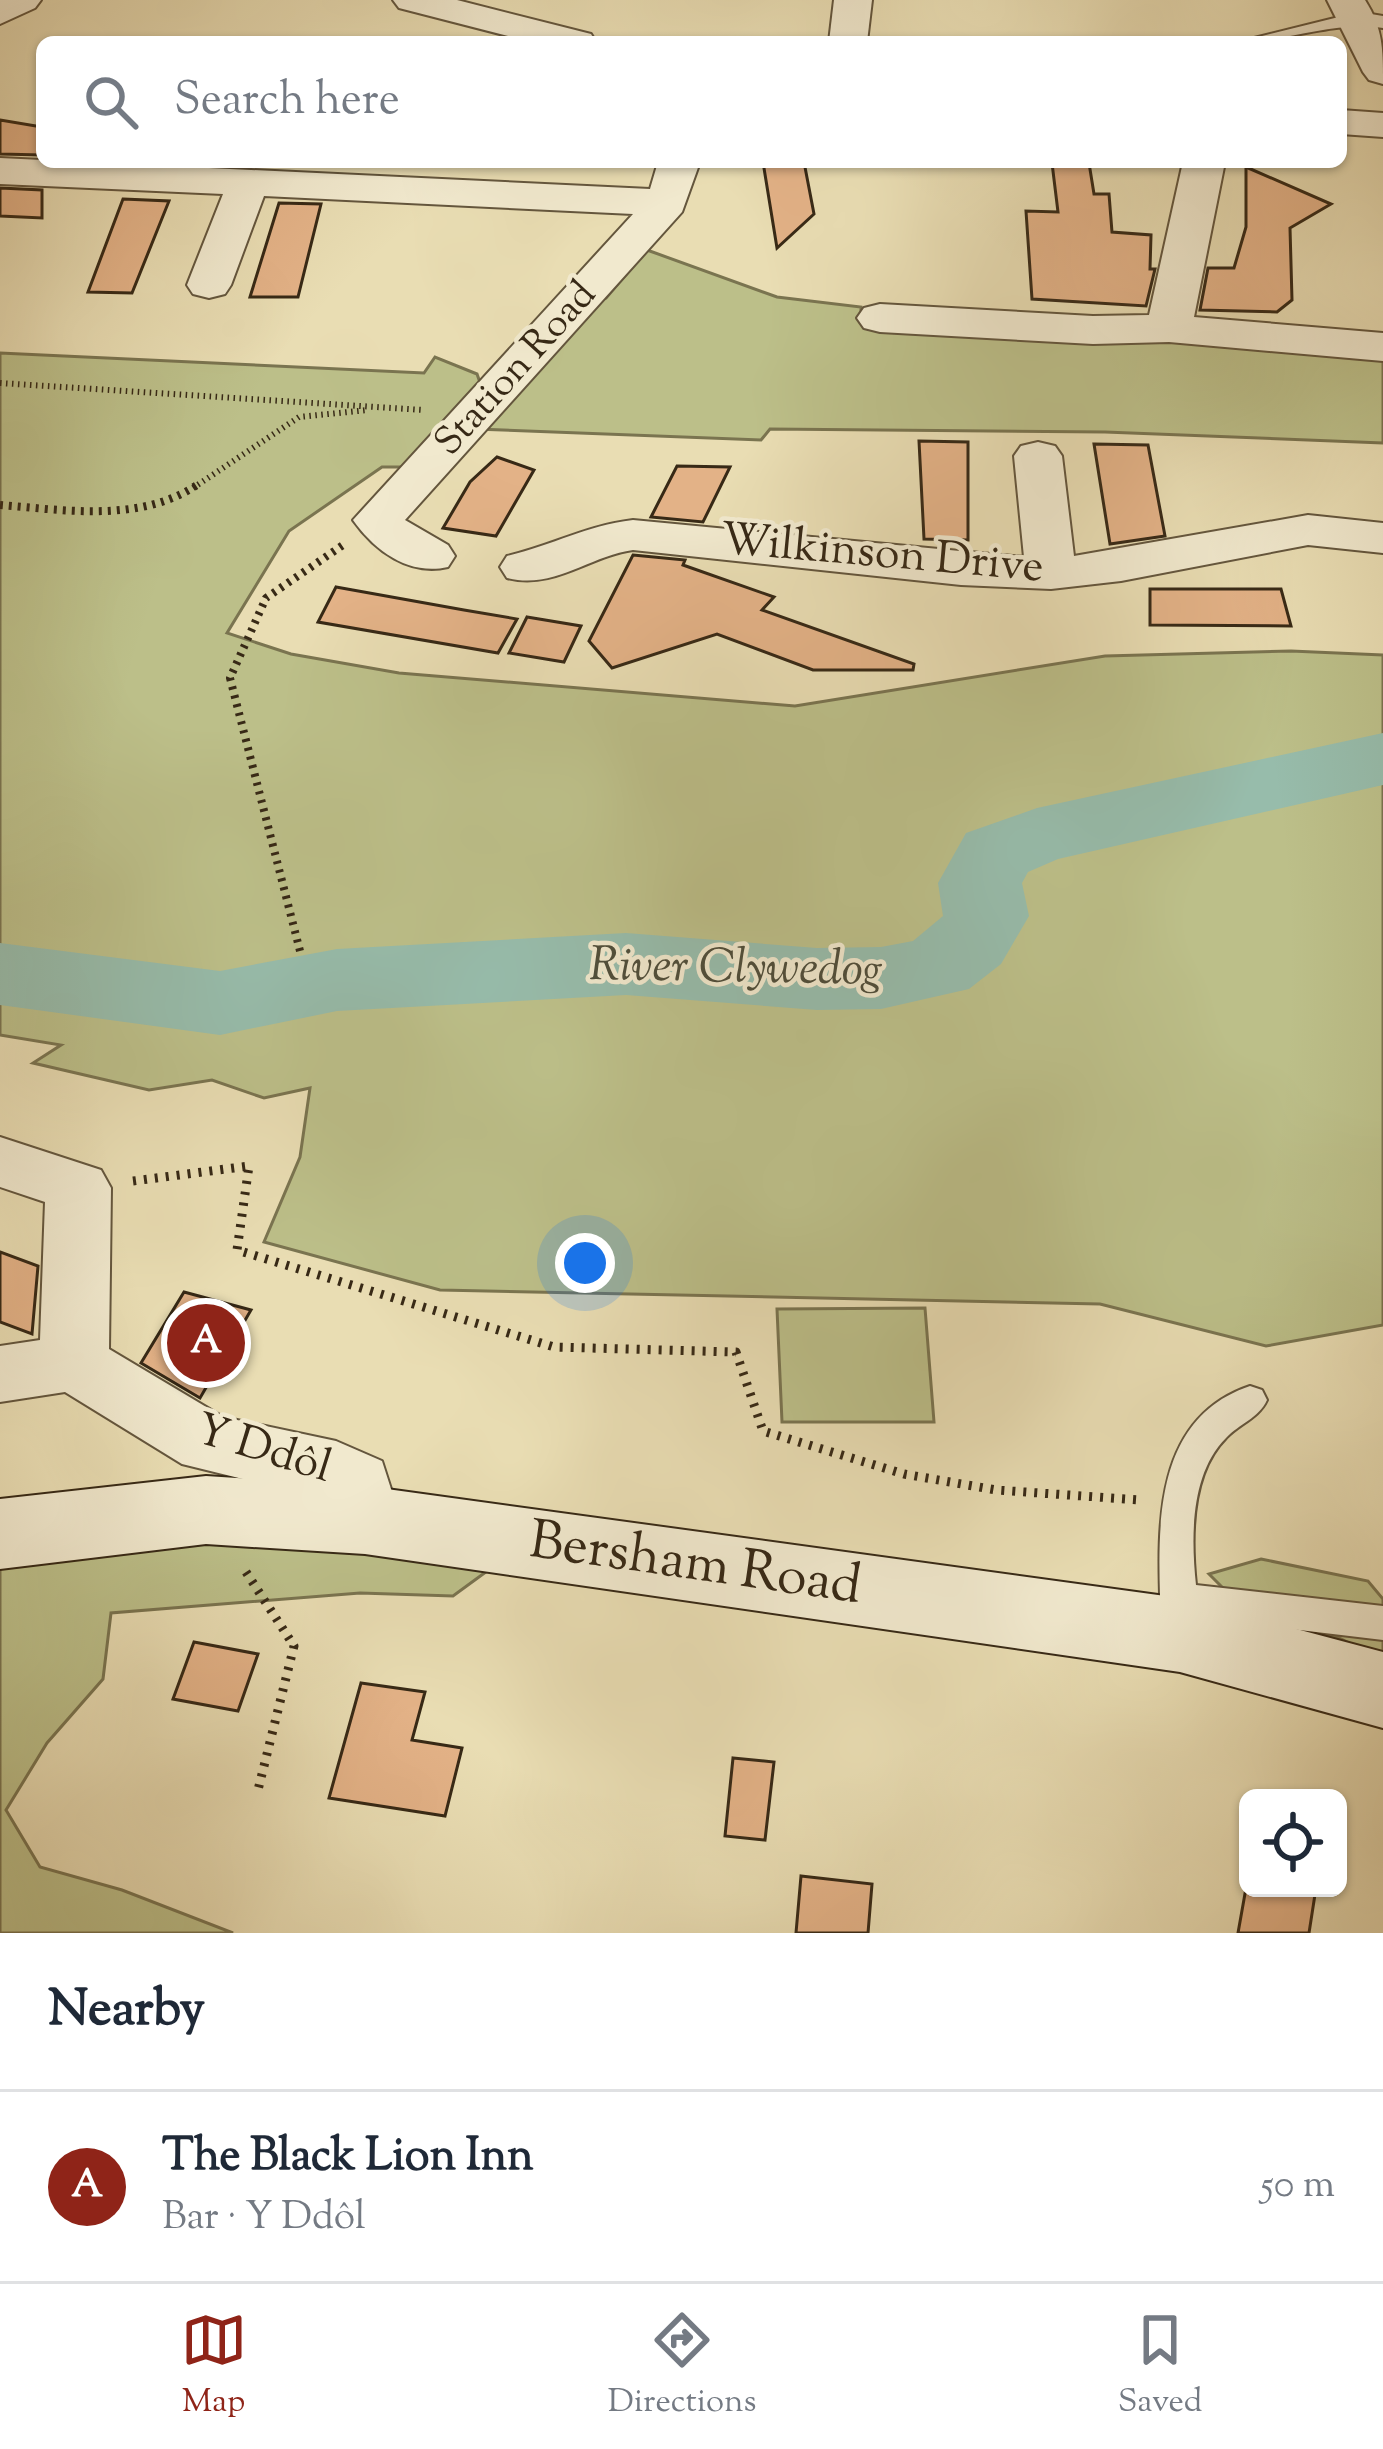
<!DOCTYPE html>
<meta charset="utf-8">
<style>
body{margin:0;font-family:"Sorts Mill Goudy",serif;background:#f6f6f7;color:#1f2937}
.controls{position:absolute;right:36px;bottom:36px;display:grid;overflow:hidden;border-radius:18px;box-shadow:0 3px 9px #0004}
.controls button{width:108px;height:108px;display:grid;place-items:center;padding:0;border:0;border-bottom:3px solid #e0e1e3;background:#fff;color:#1f2937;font:60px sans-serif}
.you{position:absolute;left:585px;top:1263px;width:42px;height:42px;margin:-30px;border:9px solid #fff;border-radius:50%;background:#1a73e8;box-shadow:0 0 0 18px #1a73e833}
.badge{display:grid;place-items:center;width:78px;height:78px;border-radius:50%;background:#8f2418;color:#fff;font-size:39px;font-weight:700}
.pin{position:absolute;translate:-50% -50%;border:6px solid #fff;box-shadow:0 3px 12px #0006}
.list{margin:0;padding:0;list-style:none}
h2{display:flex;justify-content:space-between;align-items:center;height:156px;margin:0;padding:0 48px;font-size:51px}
h2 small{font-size:39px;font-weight:400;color:#747a83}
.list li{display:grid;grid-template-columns:78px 1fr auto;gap:36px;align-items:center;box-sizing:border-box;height:192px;padding:0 48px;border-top:3px solid #e0e1e3}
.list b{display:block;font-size:45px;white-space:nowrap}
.list p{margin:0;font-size:39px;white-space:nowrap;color:#747a83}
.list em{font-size:39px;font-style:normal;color:#747a83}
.icon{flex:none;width:66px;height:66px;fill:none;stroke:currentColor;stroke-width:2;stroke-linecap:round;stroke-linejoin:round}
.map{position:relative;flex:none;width:1383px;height:1933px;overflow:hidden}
.search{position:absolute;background:#fff;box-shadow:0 3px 9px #0004;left:36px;right:36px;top:36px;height:132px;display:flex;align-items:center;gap:30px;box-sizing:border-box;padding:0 42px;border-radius:18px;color:#747a83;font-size:45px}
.sheet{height:348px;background:#fff}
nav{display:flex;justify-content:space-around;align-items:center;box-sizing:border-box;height:168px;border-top:3px solid #e0e1e3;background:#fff;font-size:33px;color:#747a83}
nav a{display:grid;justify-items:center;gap:6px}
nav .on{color:#8f2418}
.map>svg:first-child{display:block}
</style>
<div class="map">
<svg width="1383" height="1933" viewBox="0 0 1383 1933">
<rect width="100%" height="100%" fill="#e9ddb3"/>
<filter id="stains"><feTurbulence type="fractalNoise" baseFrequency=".00167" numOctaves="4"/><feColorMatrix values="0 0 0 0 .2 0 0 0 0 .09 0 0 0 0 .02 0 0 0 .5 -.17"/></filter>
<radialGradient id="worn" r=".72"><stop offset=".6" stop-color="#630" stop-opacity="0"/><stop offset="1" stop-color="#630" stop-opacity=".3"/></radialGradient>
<g fill="#bcbf89" stroke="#7a7450" stroke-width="3" fill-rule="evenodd">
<path d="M 647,250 L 777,297 L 861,307 L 861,318 L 1383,353 L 1383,443 L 1105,432 L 770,429 L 761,440 L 477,429 L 594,299 L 606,298 Z"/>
<path d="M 0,353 L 424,373 L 435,357 L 477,374 L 485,397 L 419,467 L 382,467 L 289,531 L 227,633 L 291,654 L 399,673 L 795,706 L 1105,656 L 1291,651 L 1383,655 L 1383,1325 L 1266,1346 L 1100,1304 L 440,1290 L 264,1242 L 300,1157 L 310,1088 L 264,1098 L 212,1080 L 149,1090 L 33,1063 L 61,1045 L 0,1035 ZM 331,960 L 353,966 L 508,960 L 525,981 L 468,977 L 421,995 L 374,990 L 212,1013 L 202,995 C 248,990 290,988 331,960 Z"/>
<path d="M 925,1308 L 934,1422 L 782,1422 L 777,1309 Z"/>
<path d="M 130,1535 L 509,1555 L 453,1596 L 360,1593 L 111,1613 L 103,1679 L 47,1743 L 6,1810 L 40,1867 L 122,1890 L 233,1933 L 0,1933 L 0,1569 Z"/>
<path d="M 1261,1559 L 1368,1581 L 1383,1599 L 1383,1660 L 1337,1637 L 1257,1622 L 1209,1574 Z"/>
</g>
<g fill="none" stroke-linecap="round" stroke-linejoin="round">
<path fill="#97bcab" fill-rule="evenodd" d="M 1383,733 L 1383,785 L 1058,859 L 1028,872 L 1022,883 L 1029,916 L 1001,964 L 969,989 L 881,1009 L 817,1010 L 626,995 L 337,1011 L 220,1035 L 0,1005 L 0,943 L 220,971 L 337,949 L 626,933 L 817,948 L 881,947 L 913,941 L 943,916 L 938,883 L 966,833 L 1037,808 Z"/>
</g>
<g fill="#e3b287" stroke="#372916" stroke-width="3">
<path d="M 0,120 L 42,127 L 42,155 L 0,154 Z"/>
<path d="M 763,162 L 804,162 L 814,214 L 777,248 Z"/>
<path d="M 1052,163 L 1089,163 L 1094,194 L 1109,194 L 1112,232 L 1151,235 L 1150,269 L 1155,269 L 1146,306 L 1032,299 L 1026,211 L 1058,212 Z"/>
<path d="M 1246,167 L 1331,204 L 1290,228 L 1292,300 L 1277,312 L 1200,310 L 1208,268 L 1234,268 L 1246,227 Z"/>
<path d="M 0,188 L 42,190 L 42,218 L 0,216 Z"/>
<path d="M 123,199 L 169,201 L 132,293 L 88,292 Z"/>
<path d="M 279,203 L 321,204 L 298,297 L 250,297 Z"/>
<path d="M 919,441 L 968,442 L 968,540 L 924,539 Z"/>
<path d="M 1094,444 L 1148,445 L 1165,536 L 1110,544 Z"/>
<path d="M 497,457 L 534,470 L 496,536 L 443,528 L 470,482 Z"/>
<path d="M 677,466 L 730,467 L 703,522 L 651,517 Z"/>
<path d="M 633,555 L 685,560 L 683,565 L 774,597 L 762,610 L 914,664 L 913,670 L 813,670 L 717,634 L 612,668 L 589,641 Z"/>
<path d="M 336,587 L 464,610 L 517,619 L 498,653 L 318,622 Z"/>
<path d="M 1150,589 L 1281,589 L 1291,626 L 1150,625 Z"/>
<path d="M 527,617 L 581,626 L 564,662 L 509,653 Z"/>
<path d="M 0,1252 L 38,1266 L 32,1334 L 0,1322 Z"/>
<path d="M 184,1292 L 251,1310 L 200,1398 L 141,1363 Z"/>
<path d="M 194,1642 L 258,1654 L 238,1711 L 173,1699 Z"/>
<path d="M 361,1683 L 425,1692 L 412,1740 L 462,1748 L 445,1816 L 329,1798 Z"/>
<path d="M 733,1758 L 774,1762 L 765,1840 L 725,1836 Z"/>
<path d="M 801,1876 L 872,1884 L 868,1933 L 796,1933 Z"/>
<path d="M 1246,1888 L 1316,1888 L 1309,1933 L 1238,1933 Z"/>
</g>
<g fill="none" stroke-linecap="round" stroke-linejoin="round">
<defs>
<g id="lane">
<path d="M 1359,12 L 1383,16 L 1383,28 C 1336,20 1287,42 1238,42 Z"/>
<path d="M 1250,1386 L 1262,1390 L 1267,1400 C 1259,1418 1239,1424 1226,1438 C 1190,1474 1191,1538 1196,1585 L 1383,1606 L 1383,1640 L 1198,1618 L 1193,1641 L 1180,1646 L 1167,1641 L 1161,1629 C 1159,1542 1146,1421 1250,1386 Z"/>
</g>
<g id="street">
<path d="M 0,0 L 41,0 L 35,8 L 0,24 Z"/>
<path d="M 393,0 L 457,0 L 591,34 L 596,42 L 531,42 L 399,8 Z"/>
<path d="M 834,0 L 872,0 L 867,42 L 829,42 Z"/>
<path d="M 1327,0 L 1365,0 C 1383,28 1383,50 1383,84 L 1369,80 L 1363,72 Z"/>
<path d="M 1341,110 L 1383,113 L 1383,137 L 1341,134 Z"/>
<path d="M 0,158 L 650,189 L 658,162 L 700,162 L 682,212 L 405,520 L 448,545 L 455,556 L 448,567 C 409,576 375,551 353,520 L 633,214 L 264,196 L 231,285 L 225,294 L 209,298 L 193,294 L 187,285 L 223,194 L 0,184 Z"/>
<path d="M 1183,162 L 1225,162 L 1194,317 L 1383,333 L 1383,361 L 1169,342 L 1093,344 L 880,332 L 864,328 L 857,318 L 864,308 L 880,304 L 1093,316 L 1149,315 Z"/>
<path d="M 1038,442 L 1055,446 L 1062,456 L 1074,556 L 1308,515 L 1383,523 L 1383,553 L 1308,545 L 1121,581 L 1051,589 L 961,585 L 633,550 C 589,556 554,590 507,578 L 500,567 L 507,556 C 554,545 584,526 633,520 L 1024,557 L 1014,456 L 1021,446 Z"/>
<path d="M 0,1137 L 101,1170 L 111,1188 L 109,1349 L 223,1417 L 336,1441 L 382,1461 L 401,1520 L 391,1542 L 365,1551 L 339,1542 L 320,1498 L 182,1464 L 65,1392 L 0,1402 L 0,1346 L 40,1340 L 45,1202 L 0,1187 Z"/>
</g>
<path id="secondary" d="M 206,1476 L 365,1486 L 1180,1598 L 1383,1652 L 1383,1728 L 1180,1672 L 365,1554 L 206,1544 L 0,1569 L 0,1499 Z"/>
</defs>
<use href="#lane" stroke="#64563d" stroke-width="4"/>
<use href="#street" stroke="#64563d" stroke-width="4"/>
<use href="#secondary" stroke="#372916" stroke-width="4"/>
<g stroke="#372916" stroke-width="6" stroke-dasharray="1.5 4.5" stroke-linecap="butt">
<path d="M 0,383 L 423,410"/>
<path d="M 193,488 L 299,417 L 368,410"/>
</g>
<g stroke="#372916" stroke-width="8" stroke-dasharray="3 6" stroke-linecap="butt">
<path d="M 0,505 C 65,510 140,523 197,485"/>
<path d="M 300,951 L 230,678 L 266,598 L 343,545"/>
</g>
<g stroke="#372916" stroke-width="9" stroke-dasharray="3 8" stroke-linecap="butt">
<path d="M 133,1181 L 249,1166 L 237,1250 L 554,1347 L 736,1352 L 763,1431 L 904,1474 L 996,1490 L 1141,1500"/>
<path d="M 246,1572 L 294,1646 L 258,1790"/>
</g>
<use href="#lane" fill="#f1e9ce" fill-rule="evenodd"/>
<use href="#street" fill="#f1e9ce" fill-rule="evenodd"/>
<use href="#secondary" fill="#f1e9ce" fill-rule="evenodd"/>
</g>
<g text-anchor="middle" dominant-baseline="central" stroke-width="9" stroke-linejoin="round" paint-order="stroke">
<g font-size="39" fill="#372916" stroke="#f1e9ce">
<text transform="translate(517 370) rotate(-48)">Station Road</text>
</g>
<g font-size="45" fill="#372916" stroke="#f1e9ce">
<text transform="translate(882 556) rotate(5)">Wilkinson Drive</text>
<text transform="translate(263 1451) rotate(17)">Y Ddôl</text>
</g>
<g font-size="48" font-style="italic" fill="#4f4e3b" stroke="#f1e9ce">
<text transform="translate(736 970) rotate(1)">River Clywedog</text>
</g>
<g font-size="54" fill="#372916" stroke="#f1e9ce">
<text transform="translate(695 1566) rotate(8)">Bersham Road</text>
</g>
</g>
<rect width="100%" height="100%" filter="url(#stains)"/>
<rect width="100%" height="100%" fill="url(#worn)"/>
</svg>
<div class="controls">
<button><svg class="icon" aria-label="locate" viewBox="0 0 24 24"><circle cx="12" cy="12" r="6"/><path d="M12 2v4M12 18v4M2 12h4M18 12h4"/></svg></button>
</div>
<div class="you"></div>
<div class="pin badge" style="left:206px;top:1343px">A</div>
<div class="search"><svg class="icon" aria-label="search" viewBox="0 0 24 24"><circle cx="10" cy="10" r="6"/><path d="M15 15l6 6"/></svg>Search here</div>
</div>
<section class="sheet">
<h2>Nearby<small></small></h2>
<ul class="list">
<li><span class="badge">A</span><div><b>The Black Lion Inn</b><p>Bar · Y Ddôl</p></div><em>50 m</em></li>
</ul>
</section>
<nav>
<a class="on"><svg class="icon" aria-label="map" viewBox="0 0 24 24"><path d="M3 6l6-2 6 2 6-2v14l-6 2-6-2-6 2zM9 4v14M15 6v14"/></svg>Map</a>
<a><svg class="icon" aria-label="directions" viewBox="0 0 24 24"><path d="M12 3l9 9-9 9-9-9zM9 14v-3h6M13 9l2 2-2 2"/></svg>Directions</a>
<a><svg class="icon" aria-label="saved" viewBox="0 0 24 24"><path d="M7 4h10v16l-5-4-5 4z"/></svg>Saved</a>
</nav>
